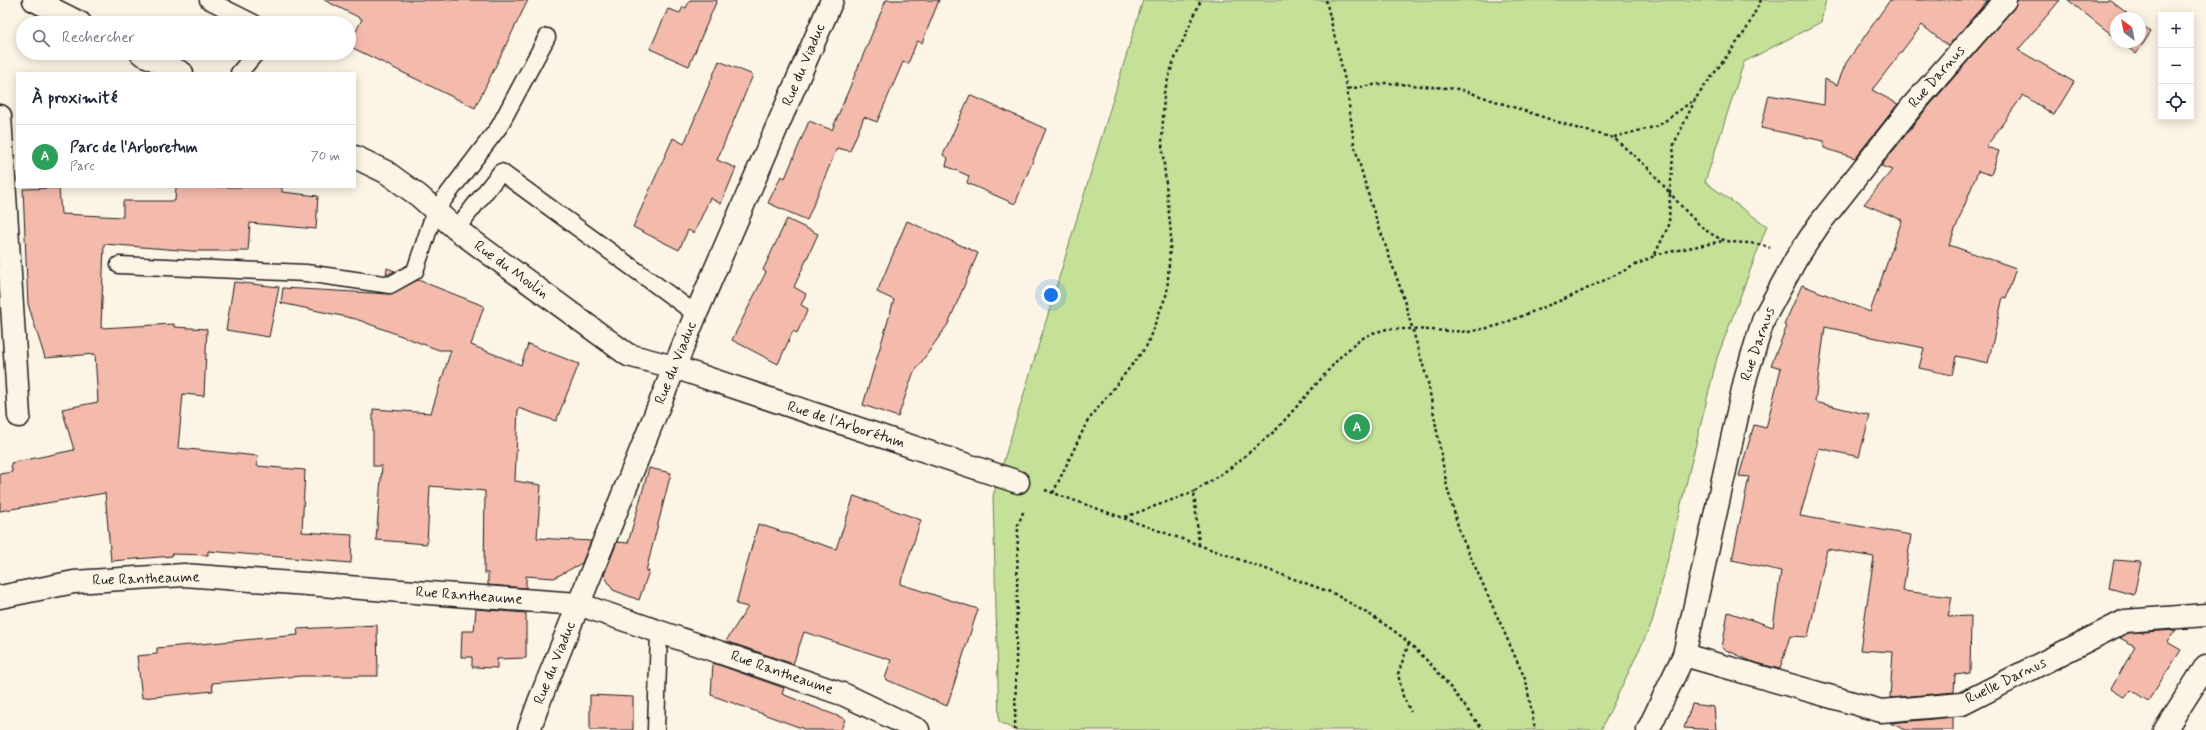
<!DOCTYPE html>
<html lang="fr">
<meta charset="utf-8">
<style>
body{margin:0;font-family:Mynerve,sans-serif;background:#f2f2f3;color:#1f2937}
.controls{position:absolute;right:12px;top:12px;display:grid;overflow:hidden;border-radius:0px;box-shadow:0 2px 10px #0003}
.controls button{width:36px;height:36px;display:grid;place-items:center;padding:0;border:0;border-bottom:1px solid #e0e1e3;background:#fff;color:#1f2937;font:20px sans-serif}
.compass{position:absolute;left:2110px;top:12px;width:36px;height:36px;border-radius:50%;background:#fff;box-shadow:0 2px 10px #0003;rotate:328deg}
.you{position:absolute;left:1051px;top:295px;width:14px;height:14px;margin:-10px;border:3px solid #fff;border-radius:50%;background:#1a73e8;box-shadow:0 0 0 6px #1a73e833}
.badge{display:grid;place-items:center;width:26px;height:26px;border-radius:50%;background:#2563eb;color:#fff;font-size:13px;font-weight:700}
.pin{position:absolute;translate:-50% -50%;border:2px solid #fff;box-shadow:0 1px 4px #0006}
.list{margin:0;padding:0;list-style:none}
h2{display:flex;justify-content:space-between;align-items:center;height:52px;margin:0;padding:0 16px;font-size:17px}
h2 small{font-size:13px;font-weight:400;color:#747a83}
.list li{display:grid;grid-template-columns:26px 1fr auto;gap:12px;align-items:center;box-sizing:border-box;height:64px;padding:0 16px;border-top:1px solid #e0e1e3}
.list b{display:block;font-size:15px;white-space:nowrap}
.list p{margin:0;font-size:13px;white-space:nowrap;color:#747a83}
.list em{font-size:13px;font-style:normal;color:#747a83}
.icon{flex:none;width:22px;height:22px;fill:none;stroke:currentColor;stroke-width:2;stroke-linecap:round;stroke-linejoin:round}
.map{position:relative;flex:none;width:2206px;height:730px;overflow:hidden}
.search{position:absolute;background:#fff;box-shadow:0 2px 10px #0003;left:16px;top:16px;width:340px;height:44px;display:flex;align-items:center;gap:10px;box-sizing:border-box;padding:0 14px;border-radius:22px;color:#747a83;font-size:15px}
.panel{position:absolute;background:#fff;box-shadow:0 2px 10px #0003;left:16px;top:72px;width:340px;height:116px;border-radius:0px}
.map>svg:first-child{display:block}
</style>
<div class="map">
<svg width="2206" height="730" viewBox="0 0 2206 730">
<rect width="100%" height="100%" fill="#fcf5e5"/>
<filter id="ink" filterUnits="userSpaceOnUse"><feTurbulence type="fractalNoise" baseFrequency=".025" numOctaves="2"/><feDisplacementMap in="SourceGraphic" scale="8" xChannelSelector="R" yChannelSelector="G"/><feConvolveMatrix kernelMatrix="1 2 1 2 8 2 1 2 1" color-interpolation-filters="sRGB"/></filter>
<g filter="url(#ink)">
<path fill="#c5e198" stroke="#707e5a" d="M 1143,0 L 1826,0 L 1821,22 L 1744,62 L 1705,182 L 1767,226 L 1717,358 L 1652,623 L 1601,730 L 1015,730 L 999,722 L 993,496 Z"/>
<g fill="#f4bbad" stroke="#1c1c1c">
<path d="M 324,0 L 528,0 L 475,108 L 349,46 L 362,19 Z"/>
<path d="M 690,0 L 717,0 L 689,66 L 650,49 L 668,9 L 680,13 L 683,7 L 686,8 Z"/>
<path d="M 886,0 L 939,0 L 922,43 L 917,41 L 908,64 L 903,62 L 877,122 L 864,117 L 850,151 L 837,148 L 807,220 L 768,203 L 781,176 L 785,178 L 809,121 L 832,130 Z"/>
<path d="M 1890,0 L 1988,0 L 1948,46 L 1922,25 L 1872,90 L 1898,104 L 1855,158 L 1824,148 L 1824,141 L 1761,128 L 1769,95 L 1824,105 L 1825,79 L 1837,85 L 1846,63 Z"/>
<path d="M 2017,0 L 2060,0 L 2018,50 L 2074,82 L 2054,115 L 2023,95 L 1986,147 L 1999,151 L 1991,175 L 1978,171 L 1949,245 L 2016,268 L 2006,298 L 2003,297 L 1988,363 L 1956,356 L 1952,375 L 1919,368 L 1924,348 L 1825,327 L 1815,402 L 1870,415 L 1859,457 L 1819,448 L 1800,516 L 1911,535 L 1903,591 L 1952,597 L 1948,617 L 1971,616 L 1970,673 L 1955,675 L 1954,692 L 1890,698 L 1893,652 L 1860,650 L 1874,557 L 1827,549 L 1808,637 L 1790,636 L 1780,669 L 1753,662 L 1722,648 L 1728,612 L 1773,627 L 1781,571 L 1732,560 L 1749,477 L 1739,476 L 1754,425 L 1766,428 L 1781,368 L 1771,365 L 1787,326 L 1784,325 L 1802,285 L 1870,312 L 1902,220 L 1864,204 L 1892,170 L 1881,166 L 1923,113 L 2014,8 Z"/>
<path d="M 2068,0 L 2110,0 L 2133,18 L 2116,18 L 2116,38 Z"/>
<path d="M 2140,23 L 2151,32 L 2136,54 L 2121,42 L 2140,42 Z"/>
<path d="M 719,61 L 753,75 L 717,160 L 736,168 L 721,204 L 710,198 L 694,233 L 688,230 L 679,250 L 633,227 L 673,138 L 684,144 Z"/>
<path d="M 970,95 L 1046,129 L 1015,204 L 967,183 L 969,176 L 946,166 L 948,158 L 943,155 Z"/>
<path d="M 176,187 L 282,187 L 282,192 L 318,196 L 316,229 L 250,223 L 248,251 L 192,251 L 104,244 L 101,328 L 174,324 L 174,327 L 207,329 L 204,396 L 183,394 L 178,448 L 258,456 L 257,466 L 305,470 L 302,532 L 352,535 L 351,563 L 208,551 L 208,555 L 172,554 L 172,556 L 111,561 L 105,493 L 0,511 L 0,474 L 12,472 L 11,463 L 74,450 L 62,409 L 98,402 L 95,354 L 45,358 L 28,304 L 23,189 L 59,188 L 61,214 L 123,217 L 123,201 L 175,201 Z"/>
<path d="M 787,219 L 818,234 L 794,287 L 806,294 L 801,305 L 808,309 L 797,333 L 793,331 L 778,364 L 732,340 L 766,272 L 763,270 Z"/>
<path d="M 907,221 L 978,253 L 948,324 L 913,374 L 898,417 L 863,405 L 894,300 L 877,292 Z"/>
<path d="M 387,268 L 395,271 L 386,275 Z"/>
<path d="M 418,280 L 484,306 L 471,345 L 521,365 L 528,344 L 579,364 L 556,421 L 518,408 L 515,481 L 541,485 L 537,538 L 591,541 L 582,563 L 554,578 L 526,576 L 526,588 L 488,585 L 488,573 L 484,573 L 485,491 L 430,486 L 427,544 L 376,540 L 382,466 L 373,466 L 373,409 L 431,413 L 451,350 L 439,350 L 356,319 L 281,303 L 283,288 L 389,294 Z"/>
<path d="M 234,282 L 279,287 L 269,337 L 226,330 Z"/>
<path d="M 649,468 L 671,473 L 646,571 L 649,571 L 639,600 L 613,590 L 604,575 L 617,542 L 628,543 Z"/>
<path d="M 854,496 L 921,520 L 900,584 L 978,609 L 947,706 L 885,679 L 891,660 L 804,632 L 793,664 L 726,641 L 748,607 L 736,604 L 758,524 L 836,549 Z"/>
<path d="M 2114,560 L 2141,562 L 2134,595 L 2109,588 Z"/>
<path d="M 476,609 L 526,613 L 526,658 L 497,659 L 497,668 L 472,667 L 472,657 L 461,657 L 462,631 L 474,631 Z"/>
<path d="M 377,625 L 378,676 L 301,676 L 212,683 L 213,691 L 142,698 L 137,656 L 157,654 L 157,648 L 298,635 L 297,629 Z"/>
<path d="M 2176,630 L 2167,642 L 2181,650 L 2148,701 L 2131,690 L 2125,698 L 2111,689 L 2135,646 L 2120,638 L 2128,633 Z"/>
<path d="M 713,663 L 784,688 L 782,694 L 845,719 L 841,730 L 807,730 L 711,695 Z"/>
<path d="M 590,695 L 633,697 L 633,730 L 590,730 Z"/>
<path d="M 1692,704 L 1714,707 L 1716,730 L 1684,728 Z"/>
<path d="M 1953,717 L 1953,730 L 1906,730 L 1890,723 Z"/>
</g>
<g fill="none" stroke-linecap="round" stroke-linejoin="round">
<defs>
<g id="service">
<path d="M 208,0 L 254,23"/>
<path d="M 239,73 L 256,53"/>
<path d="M 456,229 L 501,172 L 696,314"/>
<path d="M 119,265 L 306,273 L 390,285 L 415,271 L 435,211 L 499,127 L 547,37"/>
<path d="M 656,730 L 659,631"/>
</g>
<g id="minor">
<path d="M 34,0 L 80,23"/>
<path d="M 141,53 L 182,73"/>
<path d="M 0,116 L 19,416"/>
<path d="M 355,157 L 386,172 L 419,196 L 456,229 L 628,355 L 674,367 L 1018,482"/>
<path d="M 0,597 L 74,582 L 184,575 L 578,604 L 845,695 L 918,730"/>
<path d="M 1684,655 L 1881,711 L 1962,704 L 2125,621 L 2206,615"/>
<path d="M 529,730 L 539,702 L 696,314 L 832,0"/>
<path d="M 1648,730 L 1684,655 L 1746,376 L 1764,318 L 1796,259 L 1820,223 L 1913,105 L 2005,0"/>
</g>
<path id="primary" d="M 2165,730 L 2206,666"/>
</defs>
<use href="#service" stroke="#1c1c1c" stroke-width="19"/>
<use href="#minor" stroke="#1c1c1c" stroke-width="25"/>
<use href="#primary" stroke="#1c1c1c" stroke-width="25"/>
<g stroke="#1c1c1c" stroke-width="2.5" stroke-dasharray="3 3" stroke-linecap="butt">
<path d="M 1326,0 L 1347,89 L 1354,144 L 1371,204 L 1401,290 L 1428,382 L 1447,487 L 1460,533 L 1526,681 L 1535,730"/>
<path d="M 1761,0 L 1746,30 L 1696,98 L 1674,144 L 1670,193 C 1683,208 1704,234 1724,240 C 1738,245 1753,240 1770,248"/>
<path d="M 1614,137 L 1658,126 L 1695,99"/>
<path d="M 1654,255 L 1723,241"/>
<path d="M 1045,490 L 1333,593 C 1359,609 1387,623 1410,644 C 1438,669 1460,700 1483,730"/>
<path d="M 1053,493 L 1087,422 L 1146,347 L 1167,293 L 1171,234 L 1162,144 L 1164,93 L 1173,63 L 1201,0"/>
<path d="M 1125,517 L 1194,492"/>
<path d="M 1199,545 L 1194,492 L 1233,466 L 1276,430 L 1341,356 L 1359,340 L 1373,333 L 1387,329 L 1412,329 L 1468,332 L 1497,326 L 1574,295 L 1654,256 L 1669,225 L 1670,193 L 1648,168 L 1614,138 L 1576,128 L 1459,89 L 1386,83 L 1347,89"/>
<path d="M 1409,643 L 1398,674 L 1403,696 L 1411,712"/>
<path d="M 1015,730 L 1018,525 L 1024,510"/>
</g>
<use href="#service" stroke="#fcf5e5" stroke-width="16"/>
<use href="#minor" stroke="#fcf5e5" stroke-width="22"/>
<use href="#primary" stroke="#fcf5e5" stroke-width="22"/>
</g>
</g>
<g text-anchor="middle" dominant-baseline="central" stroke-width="3" stroke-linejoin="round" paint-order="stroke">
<g font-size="15" fill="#1c1c1c" stroke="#fcf5e5">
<text transform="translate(804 65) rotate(-67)">Rue du Viaduc</text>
<text transform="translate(1937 77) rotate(-49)">Rue Darnus</text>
<text transform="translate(511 270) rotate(36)">Rue du Moulin</text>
<text transform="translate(1758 344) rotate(-71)">Rue Darnus</text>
<text transform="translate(676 363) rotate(-68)">Rue du Viaduc</text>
<text transform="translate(846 425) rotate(18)">Rue de l'Arborétum</text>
<text transform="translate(146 579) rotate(-2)">Rue Rantheaume</text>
<text transform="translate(469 596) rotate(4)">Rue Rantheaume</text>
<text transform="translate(555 663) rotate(-68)">Rue du Viaduc</text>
<text transform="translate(782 673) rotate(19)">Rue Rantheaume</text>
<text transform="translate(2006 681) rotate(-26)">Ruelle Darnus</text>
</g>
</g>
</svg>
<div class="controls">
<button>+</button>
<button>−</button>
<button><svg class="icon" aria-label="locate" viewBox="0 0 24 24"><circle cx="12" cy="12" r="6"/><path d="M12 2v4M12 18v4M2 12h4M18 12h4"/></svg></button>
</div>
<svg class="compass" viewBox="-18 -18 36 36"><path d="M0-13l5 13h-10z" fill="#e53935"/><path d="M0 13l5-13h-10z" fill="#747a83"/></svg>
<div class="you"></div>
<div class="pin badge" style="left:1357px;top:427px;background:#2e9e5b">A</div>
<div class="search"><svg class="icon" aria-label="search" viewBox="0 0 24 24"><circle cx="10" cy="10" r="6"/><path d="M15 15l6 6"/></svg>Rechercher</div>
<section class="panel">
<h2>À proximité<small></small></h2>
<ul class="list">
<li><span class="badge" style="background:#2e9e5b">A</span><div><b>Parc de l'Arboretum</b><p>Parc</p></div><em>70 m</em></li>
</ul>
</section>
</div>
